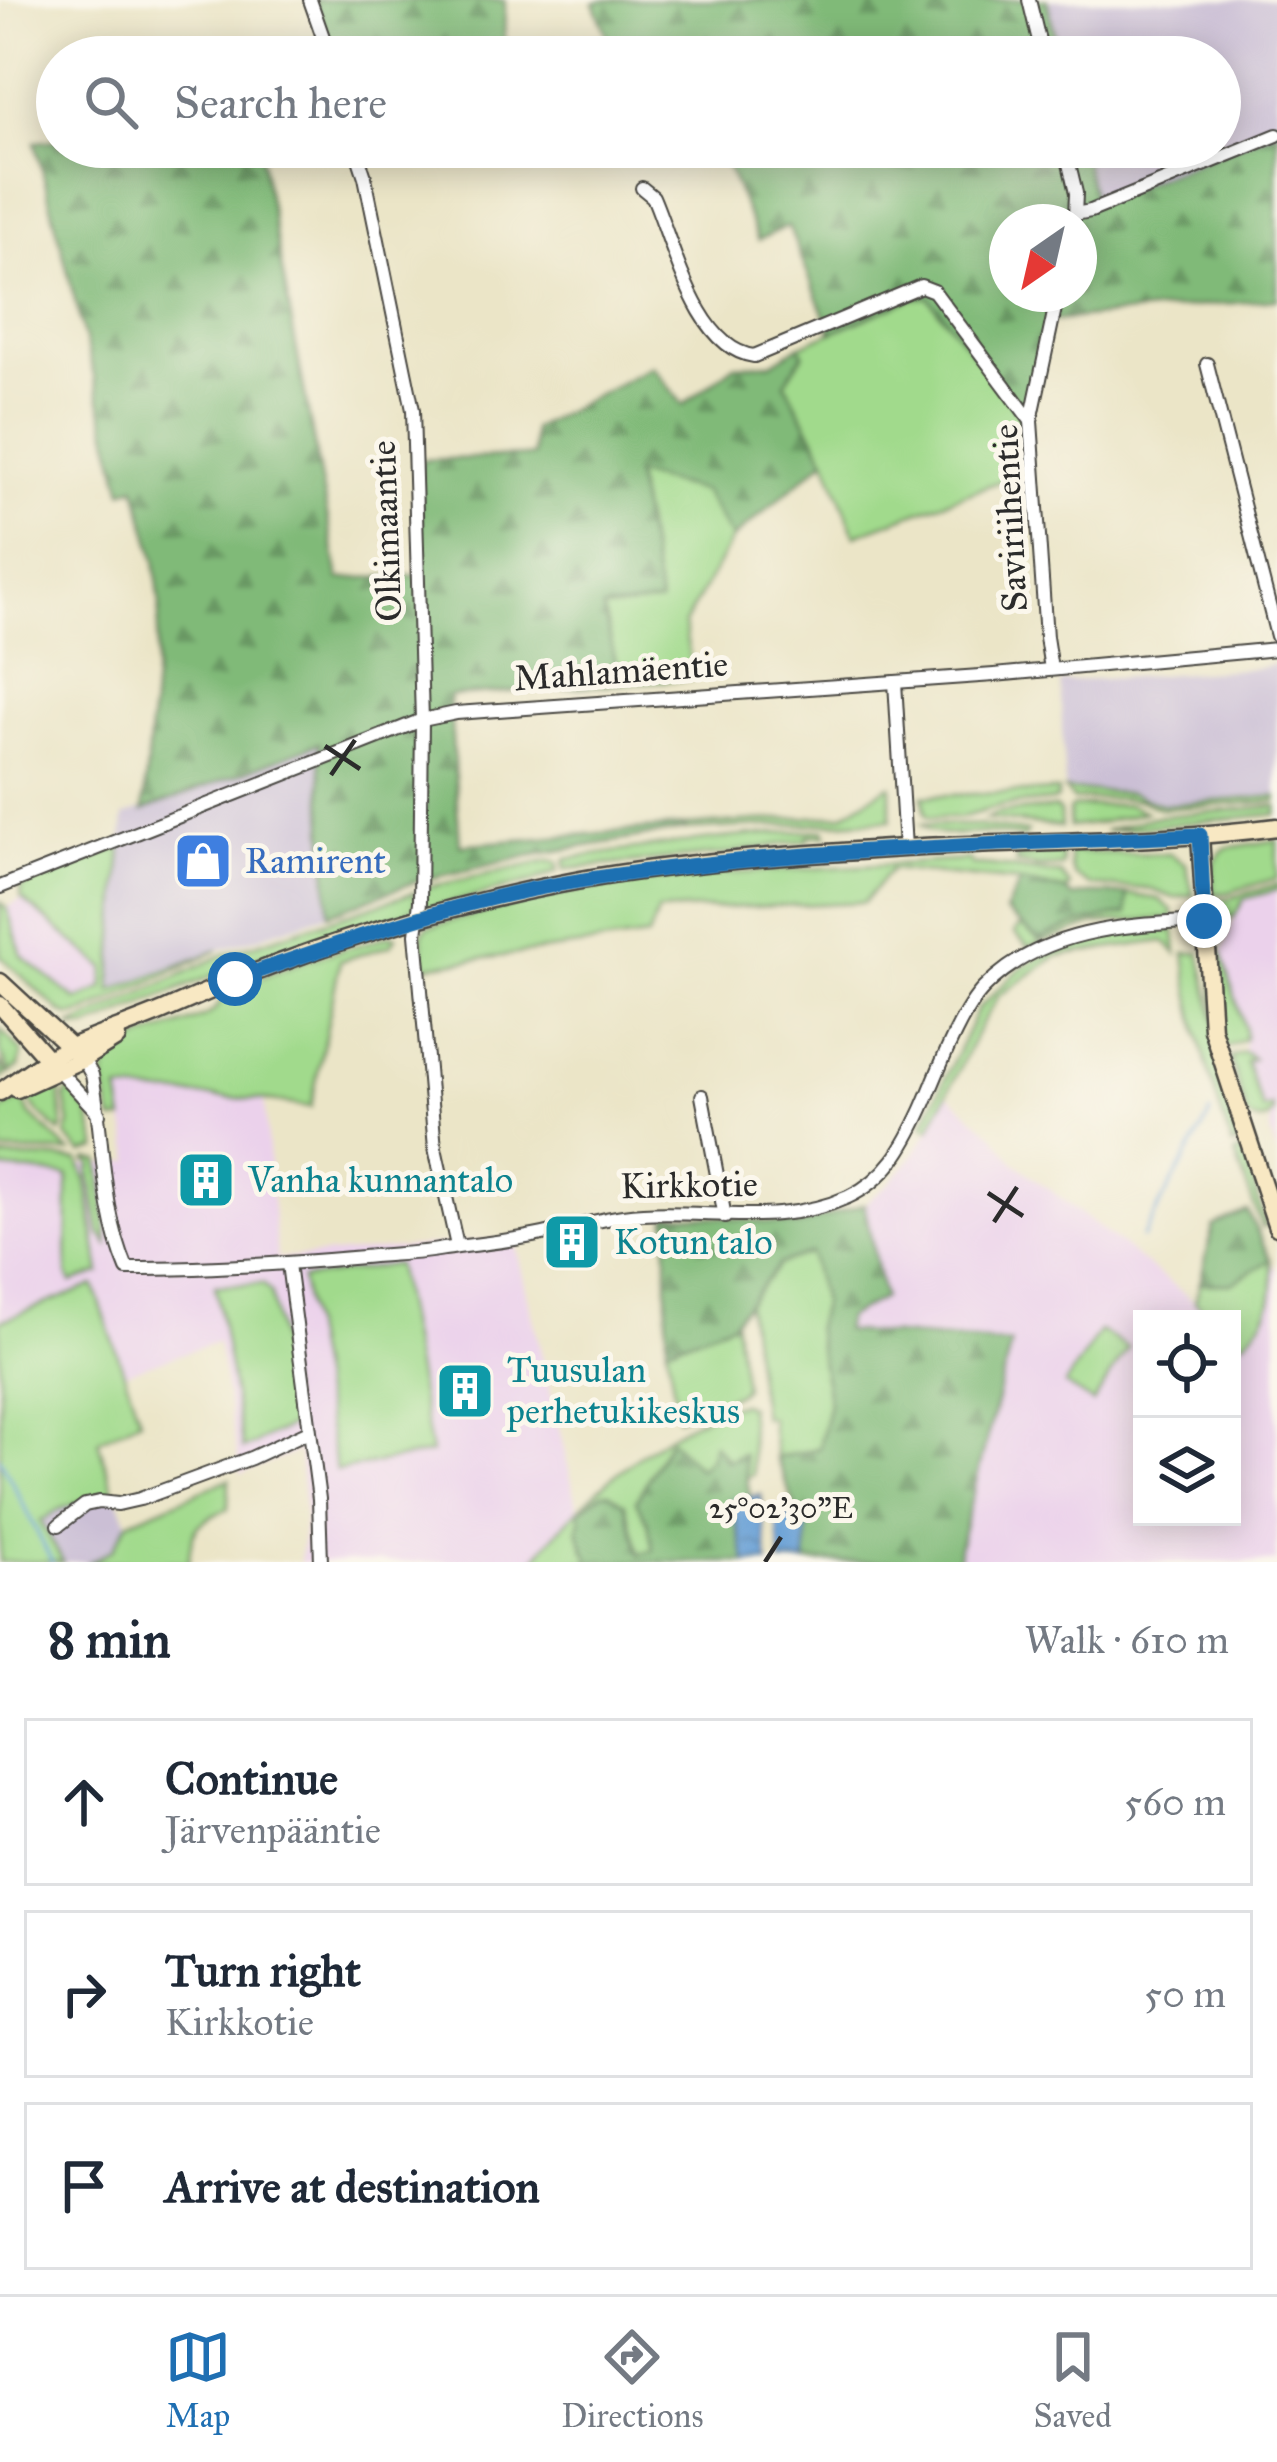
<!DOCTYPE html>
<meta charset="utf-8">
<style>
body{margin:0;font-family:"IM FELL Great Primer",serif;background:#f2f2f3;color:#1f2937}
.controls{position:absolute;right:36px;bottom:36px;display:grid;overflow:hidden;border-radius:0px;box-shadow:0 6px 30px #0003}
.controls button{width:108px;height:108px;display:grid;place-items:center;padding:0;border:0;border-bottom:3px solid #e0e1e3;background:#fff;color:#1f2937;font:60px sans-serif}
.compass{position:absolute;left:989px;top:204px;width:108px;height:108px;border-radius:50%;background:#fff;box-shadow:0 6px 30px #0003;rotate:214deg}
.stop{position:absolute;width:36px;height:36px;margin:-27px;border:9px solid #1f6fb2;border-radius:50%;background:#fff}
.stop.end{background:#1f6fb2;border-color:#fff;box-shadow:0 3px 12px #0008}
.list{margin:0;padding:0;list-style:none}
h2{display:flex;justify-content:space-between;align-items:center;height:156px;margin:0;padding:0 48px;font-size:51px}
h2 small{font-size:39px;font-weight:400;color:#747a83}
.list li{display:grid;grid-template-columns:78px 1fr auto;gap:36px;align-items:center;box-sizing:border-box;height:168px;margin:0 24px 24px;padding:0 24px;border:3px solid #e0e1e3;border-radius:0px}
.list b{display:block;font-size:45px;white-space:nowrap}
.list p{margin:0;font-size:39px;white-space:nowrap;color:#747a83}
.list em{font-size:39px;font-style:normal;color:#747a83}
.icon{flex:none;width:66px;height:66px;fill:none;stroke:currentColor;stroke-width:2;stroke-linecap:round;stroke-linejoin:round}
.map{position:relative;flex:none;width:1277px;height:1562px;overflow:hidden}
.search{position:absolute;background:#fff;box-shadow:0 6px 30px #0003;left:36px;right:36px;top:36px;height:132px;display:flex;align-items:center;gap:30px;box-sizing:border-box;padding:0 42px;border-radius:66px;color:#747a83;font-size:45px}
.sheet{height:732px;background:#fff}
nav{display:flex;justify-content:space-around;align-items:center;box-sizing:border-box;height:168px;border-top:3px solid #e0e1e3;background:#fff;font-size:33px;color:#747a83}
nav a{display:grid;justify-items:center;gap:6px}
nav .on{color:#1f6fb2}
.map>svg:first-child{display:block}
</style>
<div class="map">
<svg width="1277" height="1562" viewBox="0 0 1277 1562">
<defs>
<pattern id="forest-firs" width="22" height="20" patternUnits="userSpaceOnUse" patternTransform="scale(3)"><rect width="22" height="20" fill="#80ba78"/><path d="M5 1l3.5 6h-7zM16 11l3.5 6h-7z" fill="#699763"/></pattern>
<pattern id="water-ripples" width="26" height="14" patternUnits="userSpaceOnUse" patternTransform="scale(3)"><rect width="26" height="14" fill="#669fd5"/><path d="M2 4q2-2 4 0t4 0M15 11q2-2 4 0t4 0" fill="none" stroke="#5482ad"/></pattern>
</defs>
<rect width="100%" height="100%" fill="#fbf7ec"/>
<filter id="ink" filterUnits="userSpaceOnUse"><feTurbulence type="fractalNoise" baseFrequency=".00833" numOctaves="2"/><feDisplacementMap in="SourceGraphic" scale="24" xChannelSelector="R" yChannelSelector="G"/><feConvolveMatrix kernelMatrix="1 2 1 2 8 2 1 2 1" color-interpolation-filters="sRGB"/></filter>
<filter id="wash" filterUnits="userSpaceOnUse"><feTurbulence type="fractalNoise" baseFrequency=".004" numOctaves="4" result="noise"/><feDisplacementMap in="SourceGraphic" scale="48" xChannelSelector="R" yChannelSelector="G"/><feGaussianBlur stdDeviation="2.7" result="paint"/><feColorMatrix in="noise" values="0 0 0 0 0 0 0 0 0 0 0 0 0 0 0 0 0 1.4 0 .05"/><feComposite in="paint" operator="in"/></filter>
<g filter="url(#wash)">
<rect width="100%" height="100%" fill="#ebe5c7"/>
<g fill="#ebd1eb" fill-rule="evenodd">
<path d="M 1277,890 L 1277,1156 L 1270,1132 L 1272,1108 L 1264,1110 L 1245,1061 L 1252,1059 L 1249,1053 L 1244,1052 L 1245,1030 L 1222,953 L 1235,915 L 1244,899 Z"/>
<path d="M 22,899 L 105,968 L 103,988 L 77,1000 L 22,956 L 7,908 Z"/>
<path d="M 118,1091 L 264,1100 L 277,1259 L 514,1238 L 581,1521 L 578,1530 L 590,1562 L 300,1562 L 305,1517 L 299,1451 L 241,1474 L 217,1342 L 124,1373 L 93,1285 L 0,1321 L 0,1161 L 73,1166 L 132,1161 Z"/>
<path d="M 947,1093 L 995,1136 L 1014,1162 L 1195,1302 L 1213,1226 L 1247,1211 L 1277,1271 L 1277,1562 L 958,1562 L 959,1549 L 844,1332 L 845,1318 L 883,1298 L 864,1204 L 890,1183 L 914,1155 L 930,1129 ZM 1142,1319 L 1232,1319 L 1232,1517 L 1142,1517 Z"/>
</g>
<g fill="#cbbfd5">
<path d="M 1049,0 L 1277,0 L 1277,130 L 1094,203 L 1081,147 L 1220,147 L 1220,57 L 1061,57 Z"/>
<path d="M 1277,664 L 1277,796 L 1163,805 L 1131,793 L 1065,790 L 1060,682 L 1259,668 Z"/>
<path d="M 320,742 L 329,914 L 219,950 L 110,991 L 124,816 Z"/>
<path d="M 114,1491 L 128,1522 L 113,1549 L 90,1562 L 63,1562 L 41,1522 L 60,1509 Z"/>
</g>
<g fill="#a1da8c" stroke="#66825c" stroke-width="3">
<path d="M 928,297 L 1026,420 L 1030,470 L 855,535 L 826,459 L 785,383 L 804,354 L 799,346 L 912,298 Z"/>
<path d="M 634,473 L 703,491 L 732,539 L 684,624 L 693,679 L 621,684 L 603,609 L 660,602 Z"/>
<path d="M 888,786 L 891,786 L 891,820 L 684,830 L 684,826 L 842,815 Z"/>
<path d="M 1065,790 L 1131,793 L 1163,805 L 1277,796 L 1277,801 L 1161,809 L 1140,800 L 1125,798 L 1073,800 Z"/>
<path d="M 1058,791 L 1057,799 L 1052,801 L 1001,806 L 960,818 L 929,818 L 925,814 L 923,796 Z"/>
<path d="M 1128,804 L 1145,812 L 1095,824 L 1069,827 L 1069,810 L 1073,807 Z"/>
<path d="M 1277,806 L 1277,814 L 1104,831 L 1154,817 Z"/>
<path d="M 1055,808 L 1060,812 L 1061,827 L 986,819 L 998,813 Z"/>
<path d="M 921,825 L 974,825 L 1027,832 L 1024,837 C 1010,836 996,833 981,833 C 960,833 938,840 921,825 Z"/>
<path d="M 824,830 L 826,835 L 808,836 L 808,840 L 723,854 L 565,869 L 564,862 L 567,859 C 652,846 738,834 824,830 Z"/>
<path d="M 1277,840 L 1277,878 L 1227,893 L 1213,894 C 1213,876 1210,859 1226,848 Z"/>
<path d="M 122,846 L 111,991 L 219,950 L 84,1013 L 71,1016 L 62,1013 L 0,956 L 0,902 L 7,908 L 22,956 L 77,1000 L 103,988 L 105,968 L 22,899 L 20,889 L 29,882 Z"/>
<path d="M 1061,852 L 1063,864 L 1061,867 L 1038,867 L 1016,863 L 1016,857 Z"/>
<path d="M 1069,852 L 1170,854 L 1186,864 L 1193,895 L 1174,898 L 1150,889 L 1091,886 L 1075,876 L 1071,868 Z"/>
<path d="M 970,860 L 971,865 C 1002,864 1031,873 1061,874 L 1070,886 L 1066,891 L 1020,882 L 891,869 L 864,902 L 658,911 L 648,937 L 425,966 L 422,933 L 427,927 L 562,893 L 617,884 L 699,875 Z"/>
<path d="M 548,861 L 557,862 L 558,871 L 534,881 L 427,909 L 424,906 L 424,890 L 429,887 Z"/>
<path d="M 1277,884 L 1277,890 L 1244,899 L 1234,917 L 1218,917 L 1213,913 L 1213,903 Z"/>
<path d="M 415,892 L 415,907 L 406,913 L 290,946 L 164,995 L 88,1028 L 70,1027 L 225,954 Z"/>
<path d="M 1127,894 L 1159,899 L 1172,910 L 1174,918 L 1094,924 L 1029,947 L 1014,933 L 1021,925 L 1039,940 C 1068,925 1095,919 1126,914 Z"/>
<path d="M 1175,930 L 1177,954 L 1164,941 L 1057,956 L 999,996 L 979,1028 L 930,1129 L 923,1125 L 978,1009 L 1021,968 L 1052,951 L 1090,937 Z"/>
<path d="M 391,935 L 396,937 L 391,945 L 340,961 L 311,1107 L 264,1100 L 119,1091 L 124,1120 L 113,1121 C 110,1104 98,1074 110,1057 C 127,1036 190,1027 212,1012 C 217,1008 220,1001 224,998 C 261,970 346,949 391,935 Z"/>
<path d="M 1185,953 L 1200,953 L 1242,1143 L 1232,1146 C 1211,1082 1191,1021 1185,953 Z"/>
<path d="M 1222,953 L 1245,1030 L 1245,1039 L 1227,1047 L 1222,1043 L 1214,995 L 1212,954 Z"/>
<path d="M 0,1029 L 22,1052 L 19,1067 L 0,1079 L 0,1063 L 6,1072 L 9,1070 L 0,1052 Z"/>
<path d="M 1244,1052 L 1253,1059 L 1246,1062 L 1263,1109 L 1272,1107 L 1273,1113 C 1265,1124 1258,1122 1247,1117 L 1230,1057 Z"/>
<path d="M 53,1085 L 61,1085 C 56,1103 68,1120 60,1132 L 39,1113 L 28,1099 L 24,1099 L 23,1102 L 31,1115 L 70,1152 L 0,1152 L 0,1110 Z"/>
<path d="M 69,1090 L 88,1112 L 98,1149 L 82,1153 L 66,1136 L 70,1124 L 65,1097 Z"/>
<path d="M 1244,1150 L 1266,1226 L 1262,1228 L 1235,1154 Z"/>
<path d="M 0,1158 L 55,1158 L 79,1161 L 87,1182 L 100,1273 L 71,1282 L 67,1274 L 68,1176 L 0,1169 Z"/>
<path d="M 88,1159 L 100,1161 L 108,1244 L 100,1234 L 89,1169 L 92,1167 L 89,1161 L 86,1161 Z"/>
<path d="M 810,1252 L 822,1302 L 815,1327 L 829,1402 L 819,1448 L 776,1458 L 770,1417 L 762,1417 L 747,1303 L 779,1264 Z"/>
<path d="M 1271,1260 C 1277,1299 1270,1316 1244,1342 L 1232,1332 L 1232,1319 L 1216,1319 L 1195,1302 L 1200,1283 L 1231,1283 Z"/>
<path d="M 396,1264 L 431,1453 L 336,1471 L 301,1279 Z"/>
<path d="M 263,1284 L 271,1293 L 293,1425 L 243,1449 L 215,1286 Z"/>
<path d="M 94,1285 L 140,1419 L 98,1441 L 114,1491 L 60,1509 L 41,1521 L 63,1562 L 0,1562 L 0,1321 Z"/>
<path d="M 734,1319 L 744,1387 L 738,1393 L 678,1418 L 667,1347 L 731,1323 Z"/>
<path d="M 1100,1331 L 1128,1348 L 1093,1403 L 1065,1385 Z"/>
<path d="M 741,1403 L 748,1406 L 753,1475 L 745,1478 L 714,1445 L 710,1457 L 699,1470 L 669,1440 L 636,1501 L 648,1522 L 653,1550 L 640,1555 L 625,1504 L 581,1521 L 578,1530 L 590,1562 L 532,1562 C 584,1496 660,1426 741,1403 Z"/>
<path d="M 229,1479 L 228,1509 C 198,1521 190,1528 189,1562 L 90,1562 L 113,1549 L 128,1522 Z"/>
</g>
<g fill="url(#forest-firs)" stroke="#567252" stroke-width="3" fill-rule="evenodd">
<path d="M 314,0 L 505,0 L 504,57 L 334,57 Z"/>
<path d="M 603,0 L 1047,0 L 1060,57 L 616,57 L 594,3 Z"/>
<path d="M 1277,130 L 1277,299 L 1050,321 L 1026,420 L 928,297 L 912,298 L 832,332 L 788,226 L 758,240 L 725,161 L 703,147 L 1081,147 L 1094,203 ZM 1007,222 L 1079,222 L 1079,294 L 1007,294 Z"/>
<path d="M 57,140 L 57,147 L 259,147 L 339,579 L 420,575 L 421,460 L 533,456 L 533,429 L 652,366 L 683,405 L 735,365 L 772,363 L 799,346 L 804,353 L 785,383 L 826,459 L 732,539 L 703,491 L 634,474 L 660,603 L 603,609 L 621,684 L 449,696 L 460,845 L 684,826 L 684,830 L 539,854 L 418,881 L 329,914 L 319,743 L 143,811 L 160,606 L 155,559 L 136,486 L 123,491 L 35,142 Z"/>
<path d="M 1020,882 L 1066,891 L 1072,897 L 1088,894 L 1127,894 L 1127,914 C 1095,919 1068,925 1039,940 L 1005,912 Z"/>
<path d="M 864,1204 L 883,1298 L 846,1318 L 844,1331 L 1011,1344 L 959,1548 L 958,1562 L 806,1562 L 807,1518 L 799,1516 L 776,1458 L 819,1448 L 829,1403 L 815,1327 L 822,1302 L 810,1253 L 779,1264 L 731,1323 L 667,1347 L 667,1214 L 725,1217 L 798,1226 Z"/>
<path d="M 1247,1211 L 1271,1260 L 1231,1283 L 1200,1283 L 1213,1226 Z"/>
<path d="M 670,1439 L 699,1469 L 710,1457 L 713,1444 L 727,1461 L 743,1454 L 750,1497 L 731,1501 L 746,1562 L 590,1562 L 578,1530 L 581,1521 L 579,1511 L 602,1493 L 609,1492 L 625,1504 L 640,1554 L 653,1550 L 648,1522 L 636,1501 Z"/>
</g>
<g fill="url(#water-ripples)" stroke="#486580" stroke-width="3">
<path d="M 761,1495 L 769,1562 L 746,1562 L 731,1500 Z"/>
<path d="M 775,1516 L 807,1518 L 806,1562 L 780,1562 Z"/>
</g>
<path fill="#ebe5c7" d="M 763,1506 L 769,1506 L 770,1514 L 775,1510 L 780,1562 L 769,1562 Z"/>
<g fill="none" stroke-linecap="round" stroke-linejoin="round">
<g stroke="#669fd5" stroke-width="3">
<path d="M 1142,1238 L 1211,1113"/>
<path d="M 0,1458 L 52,1562"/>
</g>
</g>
</g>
<g filter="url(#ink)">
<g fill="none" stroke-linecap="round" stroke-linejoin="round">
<defs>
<g id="street">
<path d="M 310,0 L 330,57"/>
<path d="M 1029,0 L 1043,57"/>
<path d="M 355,147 L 365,177 L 413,410 L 422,720 L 420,902 L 416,934 L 435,1148 L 457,1246"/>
<path d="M 1065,147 L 1076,193 L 1075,216"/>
<path d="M 642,188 L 653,197 C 673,242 696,349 754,356 L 921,286 L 934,291 L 1031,421"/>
<path d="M 1075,214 L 1091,211 L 1277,135"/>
<path d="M 1207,364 L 1277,636"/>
<path d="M 1051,669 L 1046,637 L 1031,421 L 1058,294"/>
<path d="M 895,682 L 905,848"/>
<path d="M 0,887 L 422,720 L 456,713 L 994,675 L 1277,649"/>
<path d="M 83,1059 L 92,1075 C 104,1140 101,1208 127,1269 C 206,1269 284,1264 363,1257 C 390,1254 418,1254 444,1249 C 477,1244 511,1241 543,1234 C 570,1228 596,1220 623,1216 C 699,1206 775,1230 848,1197 C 887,1179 905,1146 922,1109 C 937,1075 959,1013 984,988 C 1043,928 1126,925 1204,921"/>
<path d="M 59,1071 L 99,1114"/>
<path d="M 702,1096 L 725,1217"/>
<path d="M 288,1264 L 319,1499 L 321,1562"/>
<path d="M 59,1525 L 85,1505 L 99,1502 L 118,1504 L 140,1499 L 251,1458 L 309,1431"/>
</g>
<g id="secondary">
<path d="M 1200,835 L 1212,1029 L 1277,1227"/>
<path d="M 0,982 L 78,1054"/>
<path d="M 0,1005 L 55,1067"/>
<path d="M 17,1089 L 83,1059 L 117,1038"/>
<path d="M 0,1092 C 22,1077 44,1059 69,1048 C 102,1033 137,1023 170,1008 C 294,952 427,910 560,884 C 673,862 790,855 904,848 C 1028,841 1153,843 1277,827"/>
</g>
</defs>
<use href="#street" stroke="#484742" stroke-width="16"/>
<use href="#secondary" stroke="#484742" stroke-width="21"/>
<use href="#street" stroke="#fff" stroke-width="12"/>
<use href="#secondary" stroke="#f8e8c3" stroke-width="16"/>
</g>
</g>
<g fill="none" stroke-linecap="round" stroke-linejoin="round" filter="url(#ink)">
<path stroke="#1f6fb2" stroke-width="15" d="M 235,979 C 344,942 452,902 566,883 C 775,848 988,846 1200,835 L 1204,921"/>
</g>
<path fill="none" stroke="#2b2b2b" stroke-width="4.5" d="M 325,746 L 360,769M 331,775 L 355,740M 988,1193 L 1023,1216M 994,1222 L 1017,1187M 765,1562 L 781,1537"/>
<defs>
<symbol id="shop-square" viewBox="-11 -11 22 22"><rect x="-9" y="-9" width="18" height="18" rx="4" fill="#3f7fe0" stroke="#fbf7ec"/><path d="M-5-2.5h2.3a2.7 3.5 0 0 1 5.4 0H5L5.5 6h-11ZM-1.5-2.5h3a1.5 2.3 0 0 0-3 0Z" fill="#fff"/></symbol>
<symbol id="building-square" viewBox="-11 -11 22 22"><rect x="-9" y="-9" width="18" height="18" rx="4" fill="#0f9aa8" stroke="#fbf7ec"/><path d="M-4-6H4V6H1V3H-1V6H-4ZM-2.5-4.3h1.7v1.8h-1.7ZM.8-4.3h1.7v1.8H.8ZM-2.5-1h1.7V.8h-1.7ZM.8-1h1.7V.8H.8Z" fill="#fff"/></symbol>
</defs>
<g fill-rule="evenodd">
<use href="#shop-square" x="170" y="828" width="66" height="66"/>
<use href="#building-square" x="173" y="1147" width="66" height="66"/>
<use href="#building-square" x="539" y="1209" width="66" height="66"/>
<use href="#building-square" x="432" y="1358" width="66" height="66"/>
</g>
<g text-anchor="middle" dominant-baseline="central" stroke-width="10" stroke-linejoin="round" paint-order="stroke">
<g font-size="36" fill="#2b2b2b" stroke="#fbf7ec">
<text transform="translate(1010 518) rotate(-93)">Saviriihentie</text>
<text transform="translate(386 531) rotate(-92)">Olkimaantie</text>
<text transform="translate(621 671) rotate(-4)">Mahlamäentie</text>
<text transform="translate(689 1185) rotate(-1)">Kirkkotie</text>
</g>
<g font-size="36" fill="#366cbe" stroke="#fbf7ec" text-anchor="start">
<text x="245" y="861">Ramirent</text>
</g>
<g font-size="36" fill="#0d838f" stroke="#fbf7ec" text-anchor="start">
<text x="248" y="1180">Vanha kunnantalo</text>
<text x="614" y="1242">Kotun talo</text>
<text x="507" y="1370">Tuusulan<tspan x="507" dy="41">perhetukikeskus</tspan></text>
</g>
</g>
<g font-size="30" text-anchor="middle" fill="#2b2b2b" stroke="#fbf7ec" stroke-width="10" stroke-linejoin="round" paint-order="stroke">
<text x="781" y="1518">25°02'30"E</text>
</g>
</svg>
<div class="controls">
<button><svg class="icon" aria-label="locate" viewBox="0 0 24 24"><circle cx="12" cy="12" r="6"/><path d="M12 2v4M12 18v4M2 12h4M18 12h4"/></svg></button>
<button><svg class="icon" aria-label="layers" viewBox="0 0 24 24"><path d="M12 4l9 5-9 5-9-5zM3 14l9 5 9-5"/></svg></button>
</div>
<svg class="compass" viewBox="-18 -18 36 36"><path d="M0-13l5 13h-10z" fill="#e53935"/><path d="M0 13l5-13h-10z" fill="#747a83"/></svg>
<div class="stop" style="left:235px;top:979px"></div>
<div class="stop end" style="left:1204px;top:921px"></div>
<div class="search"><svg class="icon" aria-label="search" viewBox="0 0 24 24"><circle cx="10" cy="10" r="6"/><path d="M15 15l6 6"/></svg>Search here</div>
</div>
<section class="sheet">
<h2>8 min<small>Walk · 610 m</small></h2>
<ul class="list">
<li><svg class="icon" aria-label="ahead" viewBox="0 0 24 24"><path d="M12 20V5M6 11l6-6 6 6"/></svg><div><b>Continue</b><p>Järvenpääntie</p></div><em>560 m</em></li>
<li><svg class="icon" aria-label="right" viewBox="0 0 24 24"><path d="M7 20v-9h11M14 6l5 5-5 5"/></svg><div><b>Turn right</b><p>Kirkkotie</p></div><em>50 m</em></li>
<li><svg class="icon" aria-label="arrive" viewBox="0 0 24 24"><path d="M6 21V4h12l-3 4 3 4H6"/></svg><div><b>Arrive at destination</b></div></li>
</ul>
</section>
<nav>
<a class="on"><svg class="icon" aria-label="map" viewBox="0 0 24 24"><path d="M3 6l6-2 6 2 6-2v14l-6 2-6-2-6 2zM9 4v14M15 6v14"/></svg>Map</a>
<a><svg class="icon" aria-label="directions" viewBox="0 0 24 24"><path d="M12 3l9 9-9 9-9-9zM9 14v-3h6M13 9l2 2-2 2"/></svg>Directions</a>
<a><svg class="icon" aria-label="saved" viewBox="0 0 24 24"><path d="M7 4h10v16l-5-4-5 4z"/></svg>Saved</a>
</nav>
